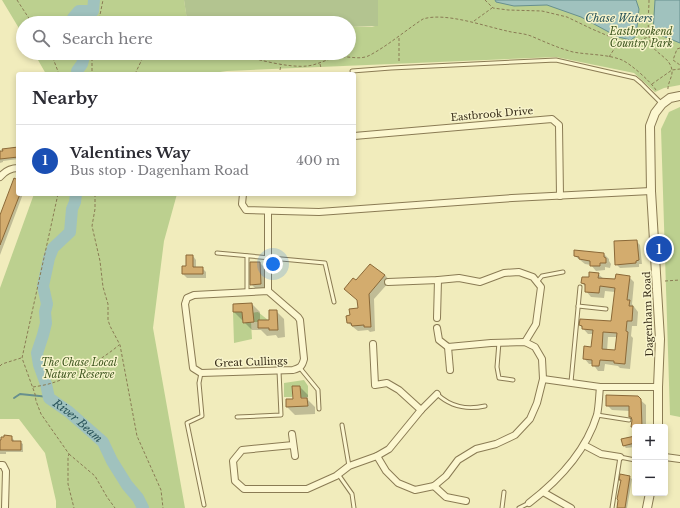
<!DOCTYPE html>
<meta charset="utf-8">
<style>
body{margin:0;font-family:"Libre Baskerville",serif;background:#f2f2f3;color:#2b2b33}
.controls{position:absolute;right:12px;bottom:12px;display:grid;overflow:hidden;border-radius:4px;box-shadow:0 2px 6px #0003}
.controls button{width:36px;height:36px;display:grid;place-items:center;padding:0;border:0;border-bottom:1px solid #e1e1e2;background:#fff;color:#2b2b33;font:20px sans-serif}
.you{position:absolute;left:273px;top:264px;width:14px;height:14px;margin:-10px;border:3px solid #fff;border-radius:50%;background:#1a73e8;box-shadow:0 0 0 6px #1a73e833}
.badge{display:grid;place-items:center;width:26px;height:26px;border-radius:50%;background:#9e371f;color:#fff;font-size:13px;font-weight:700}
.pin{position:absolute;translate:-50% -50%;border:2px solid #fff;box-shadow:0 1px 4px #0006}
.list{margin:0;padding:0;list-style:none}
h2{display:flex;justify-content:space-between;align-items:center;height:52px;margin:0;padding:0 16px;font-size:17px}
h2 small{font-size:13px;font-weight:400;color:#7c7c81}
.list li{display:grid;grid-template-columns:26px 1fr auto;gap:12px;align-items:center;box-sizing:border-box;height:72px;padding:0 16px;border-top:1px solid #e1e1e2}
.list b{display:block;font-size:15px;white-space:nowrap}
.list p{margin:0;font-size:13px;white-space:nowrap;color:#7c7c81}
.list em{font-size:13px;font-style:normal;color:#7c7c81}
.icon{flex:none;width:22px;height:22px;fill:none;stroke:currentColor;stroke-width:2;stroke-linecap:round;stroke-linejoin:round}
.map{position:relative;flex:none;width:680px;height:508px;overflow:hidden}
.search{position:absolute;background:#fff;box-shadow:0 2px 6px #0003;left:16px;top:16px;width:340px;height:44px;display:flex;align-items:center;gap:10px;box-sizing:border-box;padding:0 14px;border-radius:22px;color:#7c7c81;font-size:15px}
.panel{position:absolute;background:#fff;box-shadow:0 2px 6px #0003;left:16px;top:72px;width:340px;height:124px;border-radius:4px}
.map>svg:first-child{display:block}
</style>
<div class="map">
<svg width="680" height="508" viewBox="0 0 680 508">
<rect width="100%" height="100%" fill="#f1ecbc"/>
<g fill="#bcd08f">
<path d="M 2,0 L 184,0 L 187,19 L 195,23 L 23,23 L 23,35 Z"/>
<path d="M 378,0 L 680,0 L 680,85 L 664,88 L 655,92 L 634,73 L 556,57 L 227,71 L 213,73 L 212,74 L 46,74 L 34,53 L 349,53 L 349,27 L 372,27 L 378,25 Z"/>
<path d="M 680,107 L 680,417 L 670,415 L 661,129 L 669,112 Z"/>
<path d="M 34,194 L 177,194 L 164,241 L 153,328 L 185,508 L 56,508 L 56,501 L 45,453 L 19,419 L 0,419 L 0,288 Z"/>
<path d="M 233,312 L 242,312 L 243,323 L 251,322 L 251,313 L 258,312 L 268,320 L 258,320 L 258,322 L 251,322 L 252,339 L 234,343 Z"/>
<path d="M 304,380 L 308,386 L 308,397 L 301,397 L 300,386 L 292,386 L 292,397 L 284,397 L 284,383 Z"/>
</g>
<path fill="#b3c490" d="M 184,0 L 378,0 L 378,26 L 349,27 L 349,23 L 195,23 L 187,20 Z"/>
<g fill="#a0c2be" stroke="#67908e">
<path d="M 495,0 L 636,0 L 639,9 L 636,36 L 631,40 L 618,37 L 581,17 L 547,5 L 514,6 L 496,2 Z"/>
<path d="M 655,0 L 680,0 L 680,43 L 653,32 Z"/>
</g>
<g fill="#0003" fill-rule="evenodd">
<path d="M 18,148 L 18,159 L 3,161 L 3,162 L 0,163 L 0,152 Z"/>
<path d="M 17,177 L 18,177 L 18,194 L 23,194 L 0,255 L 0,218 Z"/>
<path d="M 636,241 L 640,245 L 642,264 L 639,264 L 639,267 L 620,268 L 616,264 Z"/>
<path d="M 604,254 L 609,259 L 609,261 L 611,264 L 610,268 L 605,267 L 605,270 L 596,271 L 591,265 L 585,264 L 575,256 Z"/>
<path d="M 193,256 L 196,260 L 196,268 L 202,268 L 206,272 L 206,278 L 187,278 L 183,274 L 183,267 L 187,267 Z"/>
<path d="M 251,263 L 260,263 L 264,267 L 264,288 L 255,288 L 251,284 Z"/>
<path d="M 598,274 L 604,279 L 616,281 L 629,277 L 634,282 L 632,304 L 638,312 L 637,326 L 632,326 L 631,336 L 633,338 L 630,369 L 620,368 L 618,366 L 605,364 L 604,371 L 598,371 L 593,364 L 589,364 L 584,358 L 592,348 L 593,334 L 588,334 L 580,325 L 612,322 L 615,292 L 605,291 L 604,298 L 591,297 L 586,291 L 586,287 L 582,283 ZM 608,337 L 617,337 L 616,351 L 607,351 Z"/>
<path d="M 385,275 L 390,281 L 374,299 L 375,331 L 370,332 L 368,330 L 358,331 L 348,323 L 351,316 L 359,309 L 356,282 Z"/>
<path d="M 252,304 L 260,312 L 260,321 L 270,320 L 276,311 L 284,319 L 285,337 L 278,338 L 276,335 L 267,336 L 261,330 L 252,330 L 244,322 L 244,320 L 242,320 L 234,312 Z"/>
<path d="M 300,387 L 308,395 L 308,400 L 315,407 L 315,414 L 295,415 L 287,407 L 294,400 Z"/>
<path d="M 637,397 L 646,405 L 646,427 L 635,427 L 635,431 L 632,428 L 633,420 L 630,416 L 630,411 L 612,410 L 607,405 Z"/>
<path d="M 11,437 L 14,440 L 14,442 L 20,442 L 23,444 L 23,452 L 6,452 L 6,454 L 0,454 L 0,441 Z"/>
<path d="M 635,437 L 635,447 L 626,448 L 624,446 L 623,440 Z"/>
<path d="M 629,477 L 632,479 L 627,508 L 618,508 L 622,481 L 621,480 Z"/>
</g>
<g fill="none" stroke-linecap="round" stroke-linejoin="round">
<path stroke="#67908e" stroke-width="2" d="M 14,398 L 20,394 L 49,397"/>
<g stroke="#a0c2be" stroke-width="12">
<path d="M 72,23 L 73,18 L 79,11 L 93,11 L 94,0"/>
<path d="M 78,74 L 77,71 L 82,64 L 85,53"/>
<path id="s1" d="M 76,194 L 75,202 L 72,209 L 70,232 L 53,248 L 49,258 L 43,286 L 47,304 L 45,312 L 46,323 L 43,335 L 37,353 L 39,365 L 46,384 L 49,398 L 69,412 L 103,442 L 112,461 L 127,485 L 138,498 L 143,508"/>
</g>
</g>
<g fill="#d3ac6e" stroke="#8b6938" fill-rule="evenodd">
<path d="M 18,147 L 18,157 L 0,159 L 0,151 L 3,151 L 2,149 Z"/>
<path d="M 14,178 L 18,180 L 18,194 L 20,194 L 0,245 L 0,215 Z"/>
<path d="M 637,240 L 639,260 L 636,261 L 636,263 L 615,265 L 614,241 Z"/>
<path d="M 574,250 L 604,253 L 604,257 L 606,258 L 606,263 L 600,263 L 600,266 L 590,266 L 590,261 L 579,259 L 579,257 L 574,256 Z"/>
<path d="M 186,255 L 193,255 L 193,267 L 203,267 L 203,274 L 182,274 L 182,266 L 186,266 Z"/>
<path d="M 250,262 L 260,262 L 261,284 L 250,285 Z"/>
<path d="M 370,264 L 385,275 L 369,294 L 371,327 L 364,327 L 364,325 L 352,326 L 351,323 L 347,323 L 346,316 L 350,315 L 349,309 L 358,308 L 357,300 L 344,289 L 353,278 L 356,280 Z"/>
<path d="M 589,272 L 599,273 L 598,278 L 615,279 L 616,274 L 630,276 L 627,300 L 630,300 L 629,306 L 633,306 L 632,321 L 627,321 L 626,331 L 628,332 L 625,364 L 614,363 L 614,361 L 600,360 L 599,366 L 592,366 L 592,360 L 583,359 L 584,346 L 591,347 L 593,330 L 582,329 L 582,326 L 579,325 L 580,319 L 611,321 L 615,288 L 600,286 L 599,293 L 585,292 L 585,284 L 581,283 L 582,277 L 589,277 ZM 603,332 L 617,333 L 615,350 L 602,349 Z"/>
<path d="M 252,303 L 254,322 L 243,323 L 242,312 L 233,312 L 233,304 Z"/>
<path d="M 269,310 L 277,310 L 278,330 L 269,330 L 269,328 L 258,328 L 258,320 L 269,320 Z"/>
<path d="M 292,386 L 300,386 L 301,398 L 307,398 L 308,406 L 286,407 L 286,399 L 293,399 Z"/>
<path d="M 606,395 L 638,396 L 641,399 L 642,427 L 631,427 L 632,420 L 631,417 L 629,417 L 629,406 L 606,406 Z"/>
<path d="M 4,435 L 12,436 L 12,441 L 21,441 L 21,450 L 0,450 L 0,440 L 1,440 L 1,437 L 4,437 Z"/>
<path d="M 635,436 L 635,443 L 623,446 L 621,439 Z"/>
<path d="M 620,474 L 630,476 L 625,508 L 617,508 L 618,500 L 617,499 L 621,480 L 619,480 Z"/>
</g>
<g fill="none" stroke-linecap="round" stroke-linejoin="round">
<defs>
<g id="service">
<path d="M 352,71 L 391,68 L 556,60 L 635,78 L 641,83 L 662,104"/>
<path d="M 217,253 L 325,263 L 334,302"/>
<path d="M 247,256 L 247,292"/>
<path d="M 537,282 L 542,276 L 563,272"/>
<path d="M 578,306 L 606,309"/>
<path d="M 499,342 L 497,367 L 499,378 L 513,380"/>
<path d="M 300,368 L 318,390 L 319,409"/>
<path d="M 201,373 L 199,383 L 202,416 L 187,423 L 204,505"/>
<path d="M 571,382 L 580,287"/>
<path d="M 437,394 C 451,407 466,410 485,406"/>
<path d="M 597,415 L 629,420"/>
<path d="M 237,417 L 281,415 L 279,371"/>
<path d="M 342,425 L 349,466"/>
<path d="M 338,474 L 352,494 L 354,508"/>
<path d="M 502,508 L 504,492"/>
<path d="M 519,508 L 529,503"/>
<path d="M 612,508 L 620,457 L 635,460"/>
</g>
<g id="minor">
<path d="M 354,136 L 552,119 L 559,125 L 560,196"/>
<path d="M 0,177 C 5,171 11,168 18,168"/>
<path d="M 243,194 L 242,204 L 246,210 L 319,212 L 512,198 L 651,191"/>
<path d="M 268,211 L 268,291 L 298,317 L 300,320 L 304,359 C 302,367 300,368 293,370 L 201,373 L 193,368 L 185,304 L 187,298 L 194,295 L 268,291"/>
<path d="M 388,282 L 438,280 L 459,278 L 480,282 L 504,273 L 519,272 L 533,277 L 541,287 L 536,324 L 525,342"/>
<path d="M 437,318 L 438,280"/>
<path d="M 373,344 L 375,385 L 387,383 L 399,390 L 421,410"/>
<path d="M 448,347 L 450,370"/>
<path d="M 543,379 L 600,387 L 658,387"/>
<path d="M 292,434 L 295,456"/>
<path d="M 293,445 L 242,450 L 233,461 L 235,481 L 244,489 L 307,489 L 336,476 L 349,466 L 377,456 L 389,449 L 421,410 L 437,394"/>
<path d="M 584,445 L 601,454 L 620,457"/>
<path d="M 377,456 L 386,471 L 398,483 L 415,490 L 434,486 L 446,476 L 458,460 L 476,449 L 496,444 L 515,435 L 530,419 L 537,403 L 543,379 L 542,359 L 535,347 L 525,342 L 491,343 L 448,347 L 439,340 L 437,328"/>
<path d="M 665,457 L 680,459"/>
<path d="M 0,465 L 3,465 L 6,471 L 5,508"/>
<path d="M 434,486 L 446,497 L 466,501"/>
<path d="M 543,492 L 571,508"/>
<path d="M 529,503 C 559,480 586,451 597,415 C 599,406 599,396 600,387"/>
</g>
<g id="tertiary">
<path d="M 658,427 L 658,387 L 660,339 L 651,191 L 650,126 L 655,113 L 662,104 L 670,98 L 680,96"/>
<path d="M 647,508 L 650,493"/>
</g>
</defs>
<use href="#service" stroke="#8a7b54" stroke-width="5"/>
<use href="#minor" stroke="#8a7b54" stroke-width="8"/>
<use href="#tertiary" stroke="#8a7b54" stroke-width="10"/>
<g stroke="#8a7b54" stroke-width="1" stroke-dasharray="3 2" stroke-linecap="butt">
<path d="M 17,0 L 32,23"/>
<path d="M 485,0 L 493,8 L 508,10 L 542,11 L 567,17 L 592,29 L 613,38 L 618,42 L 634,43 L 650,36"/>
<path d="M 649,0 C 649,12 646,36 652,46 C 658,55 670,58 672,70 C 673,77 667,83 668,91"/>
<path d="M 474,21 L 492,8"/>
<path d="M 96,23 L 100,15 L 103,0"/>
<path d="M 399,38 L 399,63"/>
<path d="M 680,48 L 677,49 L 673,60 L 680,65"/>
<path d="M 51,53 L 59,74"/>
<path d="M 92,53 L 92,74"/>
<path d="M 235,53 C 254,59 288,68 307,66 C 318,65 328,58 340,57 C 352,56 361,61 372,54 C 390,44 406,30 423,19 C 445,12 484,26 507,31 C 514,33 523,33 531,36 C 545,42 558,48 573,52 C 589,55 607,54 622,60 C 631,64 651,82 656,90"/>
<path d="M 609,57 L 618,43"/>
<path d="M 320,64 L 321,68"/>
<path d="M 280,70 L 281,64"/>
<path d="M 135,74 L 145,53"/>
<path d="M 652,84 L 672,70 L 680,69"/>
<path d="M 58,194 L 22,358 L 35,394 L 36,401 L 41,414 L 69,454 L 68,457 L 68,484 L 74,508"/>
<path d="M 95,194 L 95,209 L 92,226 L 100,261 L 103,287 L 108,304 L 108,320 L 110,326 L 120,345 L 137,436 L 161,490 L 163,508"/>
<path d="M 665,281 L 680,280"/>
<path d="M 0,366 L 2,364 L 21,358"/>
<path d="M 33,387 C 39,386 46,385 52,383 C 72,377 103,359 119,345"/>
<path d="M 69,454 L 95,476 L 107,497 L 115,508"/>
</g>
<use href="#service" stroke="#fcf7d0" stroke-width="3"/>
<use href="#minor" stroke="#fcf7d0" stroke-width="6"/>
<use href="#tertiary" stroke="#fcf7d0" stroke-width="8"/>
</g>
<g text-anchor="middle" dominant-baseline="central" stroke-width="3" stroke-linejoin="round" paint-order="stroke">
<g font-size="10" font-style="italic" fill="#3e561f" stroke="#f8f4cc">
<text x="641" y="31">Eastbrookend<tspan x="641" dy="12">Country Park</tspan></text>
<text x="79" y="362">The Chase Local<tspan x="79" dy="12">Nature Reserve</tspan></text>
</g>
<g font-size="10" fill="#382e1a" stroke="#f8f4cc">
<text transform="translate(492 114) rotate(-5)">Eastbrook Drive</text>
<text transform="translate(648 314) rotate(-92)">Dagenham Road</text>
<text transform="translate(251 362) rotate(-2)">Great Cullings</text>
</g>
<g font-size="11" font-style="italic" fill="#285359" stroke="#f8f4cc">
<text x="619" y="18">Chase Waters</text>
<text stroke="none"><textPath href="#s1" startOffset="254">River Beam</textPath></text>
</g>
</g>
</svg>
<div class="controls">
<button>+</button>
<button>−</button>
</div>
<div class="you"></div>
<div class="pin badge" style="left:659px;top:249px;background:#1a4fb4">1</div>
<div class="search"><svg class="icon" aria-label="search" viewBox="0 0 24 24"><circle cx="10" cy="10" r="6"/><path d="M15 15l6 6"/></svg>Search here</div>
<section class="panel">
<h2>Nearby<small></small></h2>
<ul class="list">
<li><span class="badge" style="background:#1a4fb4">1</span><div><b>Valentines Way</b><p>Bus stop · Dagenham Road</p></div><em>400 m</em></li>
</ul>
</section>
</div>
